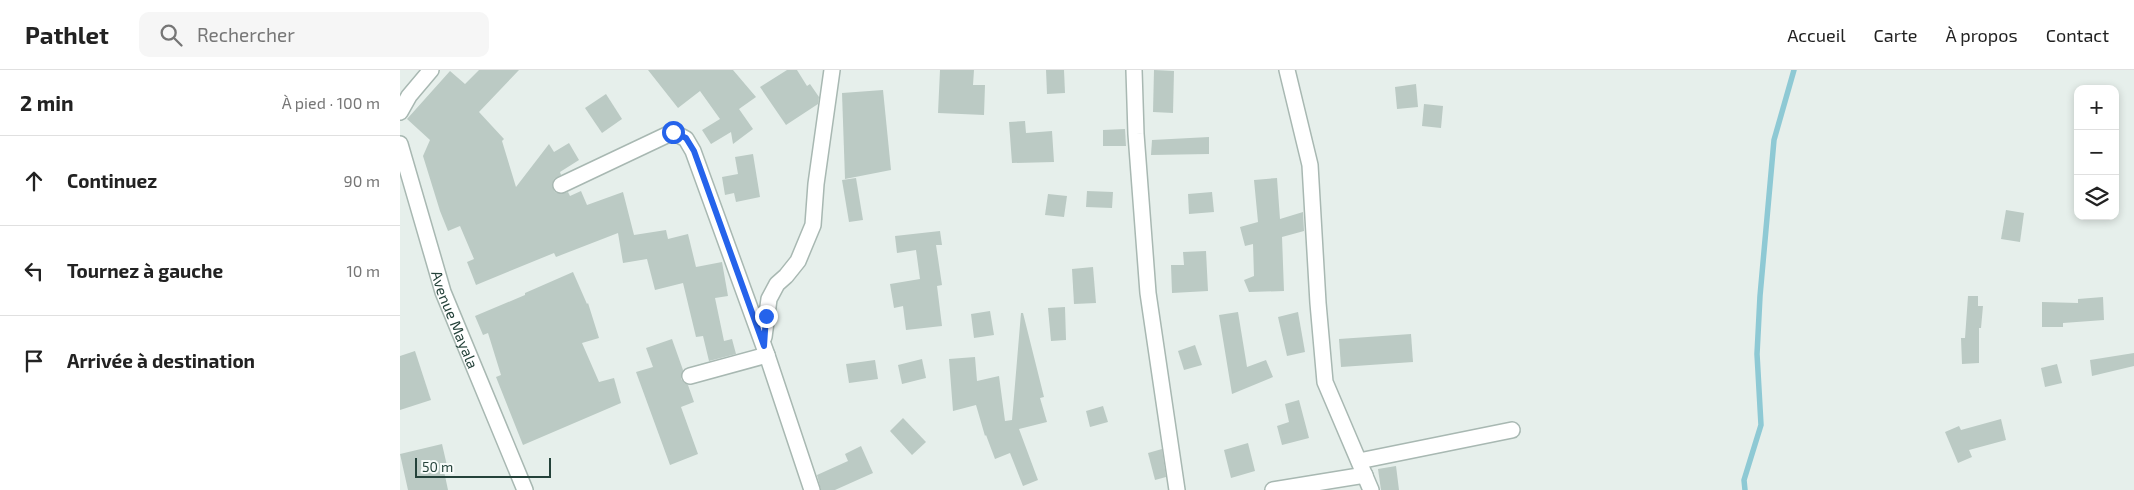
<!DOCTYPE html>
<html lang="fr">
<meta charset="utf-8">
<style>
body{margin:0;font-family:"Exo 2",sans-serif;background:#f6f6f6;color:#222}
.controls{position:absolute;right:15px;top:15px;display:grid;overflow:hidden;border-radius:10px;box-shadow:0 2px 8px #0003}
.controls button{width:45px;height:45px;display:grid;place-items:center;padding:0;border:0;border-bottom:1px solid #e0e0e0;background:#fff;color:#222;font:25px sans-serif}
.scale{position:absolute;left:15px;bottom:12px;width:136px;box-sizing:border-box;padding-left:5px;border:2px solid #24423a;border-top:0;font-size:14px;line-height:18px;white-space:nowrap;color:#24423a;-webkit-text-stroke:4px #f7fbf9;paint-order:stroke}
.stop{position:absolute;width:15px;height:15px;margin:-11px;border:4px solid #2563eb;border-radius:50%;background:#fff}
.stop.end{background:#2563eb;border-color:#fff;box-shadow:0 1px 5px #0008}
.list{margin:0;padding:0;list-style:none}
h2{display:flex;justify-content:space-between;align-items:center;height:65px;margin:0;padding:0 20px;font-size:21px}
h2 small{font-size:16px;font-weight:400;color:#767676}
.list li{display:grid;grid-template-columns:32px 1fr auto;gap:15px;align-items:center;box-sizing:border-box;height:90px;padding:0 20px;border-top:1px solid #e0e0e0}
.list b{display:block;font-size:19px;white-space:nowrap}
.list em{font-size:16px;font-style:normal;color:#767676}
.icon{flex:none;width:28px;height:28px;fill:none;stroke:currentColor;stroke-width:2;stroke-linecap:round;stroke-linejoin:round}
.map{position:relative;flex:none;width:1734px;height:420px;overflow:hidden}
header{display:flex;align-items:center;gap:30px;box-sizing:border-box;height:70px;padding:0 25px;background:#fff;border-bottom:1px solid #e0e0e0}
header strong{font-size:24px}
nav{display:flex;gap:28px;margin-inline-start:auto;font-size:18px}
.search{width:350px;height:45px;background:#f6f6f6;display:flex;align-items:center;gap:12px;box-sizing:border-box;padding:0 18px;border-radius:10px;color:#767676;font-size:19px}
main{display:flex}
aside{flex:1;background:#fff}
.map>svg:first-child{display:block}
</style>
<header>
<strong>Pathlet</strong>
<div class="search"><svg class="icon" aria-label="search" viewBox="0 0 24 24"><circle cx="10" cy="10" r="6"/><path d="M15 15l6 6"/></svg>Rechercher</div>
<nav><a>Accueil</a><a>Carte</a><a>À propos</a><a>Contact</a></nav>
</header>
<main>
<aside>
<h2>2 min<small>À pied · 100 m</small></h2>
<ul class="list">
<li><svg class="icon" aria-label="ahead" viewBox="0 0 24 24"><path d="M12 20V5M6 11l6-6 6 6"/></svg><div><b>Continuez</b></div><em>90 m</em></li>
<li><svg class="icon" aria-label="left" viewBox="0 0 24 24"><path d="M17 20v-9H6M10 6l-5 5 5 5"/></svg><div><b>Tournez à gauche</b></div><em>10 m</em></li>
<li><svg class="icon" aria-label="arrive" viewBox="0 0 24 24"><path d="M6 21V4h12l-3 4 3 4H6"/></svg><div><b>Arrivée à destination</b></div></li>
</ul>
</aside>
<div class="map">
<svg width="1734" height="420" viewBox="0 0 1734 420">
<rect width="100%" height="100%" fill="#e6efeb"/>
<g fill="none" stroke-linecap="round" stroke-linejoin="round">
<path stroke="#8ec9d4" stroke-width="5.5" d="M 1345,420 L 1344,410 L 1361,355 L 1357,284 L 1360,226 L 1374,70 L 1394,0"/>
</g>
<g fill="#bbcac4">
<path d="M 79,0 L 119,0 L 79,42 L 104,69 L 102,71 L 116,117 L 149,74 L 154,82 L 169,73 L 179,90 L 160,102 L 161,105 L 154,109 L 152,115 L 155,122 L 161,124 L 168,122 L 170,126 L 181,121 L 187,135 L 223,122 L 234,165 L 266,160 L 268,169 L 288,164 L 296,197 L 322,192 L 328,226 L 315,228 L 324,271 L 332,269 L 336,284 L 309,291 L 303,266 L 296,267 L 283,213 L 255,220 L 247,189 L 223,193 L 218,163 L 156,187 L 154,183 L 76,215 L 67,192 L 74,189 L 60,156 L 48,161 L 40,141 L 23,86 L 30,70 L 7,49 L 50,1 L 65,14 Z"/>
<path d="M 248,0 L 333,0 L 356,27 L 339,39 L 353,59 L 333,74 L 331,62 L 311,74 L 302,60 L 320,49 L 300,21 L 278,38 Z"/>
<path d="M 387,0 L 397,0 L 407,16 L 410,14 L 419,27 L 418,34 L 386,55 L 360,17 Z"/>
<path d="M 540,0 L 574,0 L 573,15 L 585,15 L 584,45 L 538,43 Z"/>
<path d="M 646,0 L 664,0 L 665,23 L 647,24 Z"/>
<path d="M 754,0 L 774,1 L 773,43 L 753,42 Z"/>
<path d="M 1016,14 L 1018,37 L 997,39 L 995,17 Z"/>
<path d="M 483,20 L 491,100 L 445,109 L 442,23 Z"/>
<path d="M 206,24 L 222,49 L 202,63 L 185,38 Z"/>
<path d="M 1024,34 L 1043,36 L 1041,58 L 1022,56 Z"/>
<path d="M 625,51 L 626,63 L 652,61 L 654,92 L 612,93 L 609,52 Z"/>
<path d="M 725,59 L 726,76 L 703,76 L 703,60 Z"/>
<path d="M 809,67 L 809,84 L 751,85 L 752,70 Z"/>
<path d="M 353,84 L 360,127 L 336,132 L 334,123 L 325,125 L 322,107 L 338,104 L 335,87 Z"/>
<path d="M 456,108 L 463,150 L 449,152 L 442,110 Z"/>
<path d="M 877,108 L 880,149 L 903,142 L 904,161 L 882,167 L 884,221 L 849,222 L 844,210 L 854,206 L 853,174 L 845,176 L 840,157 L 858,152 L 854,110 Z"/>
<path d="M 687,121 L 713,122 L 712,138 L 686,137 Z"/>
<path d="M 812,122 L 814,142 L 789,144 L 788,124 Z"/>
<path d="M 648,124 L 667,126 L 664,147 L 645,145 Z"/>
<path d="M 1606,140 L 1624,143 L 1620,172 L 1601,169 Z"/>
<path d="M 540,161 L 542,175 L 536,175 L 542,215 L 537,216 L 542,256 L 506,260 L 503,236 L 494,238 L 490,214 L 520,209 L 516,180 L 497,183 L 495,166 Z"/>
<path d="M 806,181 L 808,221 L 772,223 L 771,195 L 784,195 L 783,182 Z"/>
<path d="M 693,197 L 696,233 L 674,234 L 672,199 Z"/>
<path d="M 173,202 L 187,234 L 188,233 L 199,268 L 182,273 L 199,312 L 214,308 L 221,333 L 123,375 L 96,307 L 101,305 L 88,263 L 83,265 L 75,246 L 125,225 L 125,223 Z"/>
<path d="M 1568,226 L 1578,226 L 1578,236 L 1583,236 L 1581,258 L 1579,258 L 1579,293 L 1562,294 L 1561,268 L 1565,268 Z"/>
<path d="M 1703,227 L 1704,250 L 1663,253 L 1663,257 L 1642,257 L 1642,232 L 1678,233 L 1678,229 Z"/>
<path d="M 665,237 L 666,270 L 651,271 L 648,238 Z"/>
<path d="M 590,241 L 594,265 L 574,268 L 571,244 Z"/>
<path d="M 838,242 L 847,297 L 866,290 L 873,307 L 832,324 L 819,245 Z"/>
<path d="M 898,242 L 905,282 L 887,286 L 878,247 Z"/>
<path d="M 621,243 L 623,243 L 644,327 L 640,328 L 647,352 L 619,359 L 638,410 L 623,416 L 610,383 L 595,389 L 586,365 L 585,366 L 576,335 L 553,341 L 549,289 L 575,287 L 577,311 L 599,306 L 605,351 L 612,350 Z"/>
<path d="M 1011,264 L 1013,292 L 941,297 L 939,269 Z"/>
<path d="M 272,269 L 283,300 L 281,309 L 288,315 L 294,332 L 281,337 L 298,384 L 270,395 L 236,302 L 253,297 L 246,278 Z"/>
<path d="M 795,275 L 802,295 L 784,300 L 778,281 Z"/>
<path d="M 15,281 L 31,330 L 0,340 L 0,286 Z"/>
<path d="M 1734,283 L 1734,296 L 1692,306 L 1690,290 Z"/>
<path d="M 522,289 L 526,308 L 502,314 L 498,295 Z"/>
<path d="M 475,290 L 478,309 L 449,313 L 446,294 Z"/>
<path d="M 1657,294 L 1662,313 L 1645,317 L 1641,298 Z"/>
<path d="M 899,330 L 909,368 L 882,375 L 877,356 L 889,352 L 885,334 Z"/>
<path d="M 703,336 L 708,352 L 690,357 L 686,341 Z"/>
<path d="M 503,348 L 526,372 L 512,385 L 490,361 Z"/>
<path d="M 1601,349 L 1606,370 L 1569,380 L 1572,387 L 1558,393 L 1545,362 L 1559,356 L 1561,360 Z"/>
<path d="M 848,373 L 855,401 L 831,408 L 824,380 Z"/>
<path d="M 42,374 L 48,400 L 44,401 L 48,420 L 8,420 L 0,384 Z"/>
<path d="M 461,376 L 473,403 L 435,420 L 421,420 L 417,405 L 448,391 L 445,384 Z"/>
<path d="M 762,379 L 766,407 L 755,410 L 748,383 Z"/>
<path d="M 996,396 L 999,420 L 981,420 L 978,399 Z"/>
</g>
<g fill="none" stroke-linecap="round" stroke-linejoin="round">
<defs>
<g id="minor">
<path d="M 734,0 L 736,64 L 748,223 L 777,420"/>
<path d="M 887,0 L 910,95 L 918,233 L 925,312 L 971,420"/>
<path d="M 0,42 L 9,26 L 31,0"/>
<path id="s1" d="M 0,74 L 43,222 L 125,420"/>
<path d="M 161,115 L 273,62 L 286,69 L 293,81 L 367,285 L 412,420"/>
<path d="M 364,267 L 369,229 L 377,214 L 386,206 L 398,191 L 413,155 L 416,114 L 432,0"/>
<path d="M 290,306 L 367,285"/>
<path d="M 959,391 L 1112,360"/>
<path d="M 873,420 L 965,405"/>
</g>
</defs>
<use href="#minor" stroke="#a8b8b2" stroke-width="18"/>
<use href="#minor" stroke="#fff" stroke-width="15"/>
</g>
<g fill="none" stroke-linecap="round" stroke-linejoin="round">
<path stroke="#2563eb" stroke-width="6" d="M 273,62 L 286,68 L 294,81 L 364,276 L 366,246"/>
</g>
<g text-anchor="middle" dominant-baseline="central" stroke-width="5" stroke-linejoin="round" paint-order="stroke">
<g font-size="15" fill="#24423a" stroke="#f7fbf9">
<text stroke="none"><textPath href="#s1" startOffset="184">Avenue Mayala</textPath></text>
</g>
</g>
</svg>
<div class="controls">
<button>+</button>
<button>−</button>
<button><svg class="icon" aria-label="layers" viewBox="0 0 24 24"><path d="M12 4l9 5-9 5-9-5zM3 14l9 5 9-5"/></svg></button>
</div>
<div class="scale">50 m</div>
<div class="stop" style="left:273px;top:62px"></div>
<div class="stop end" style="left:366px;top:246px"></div>
</div>
</main>
